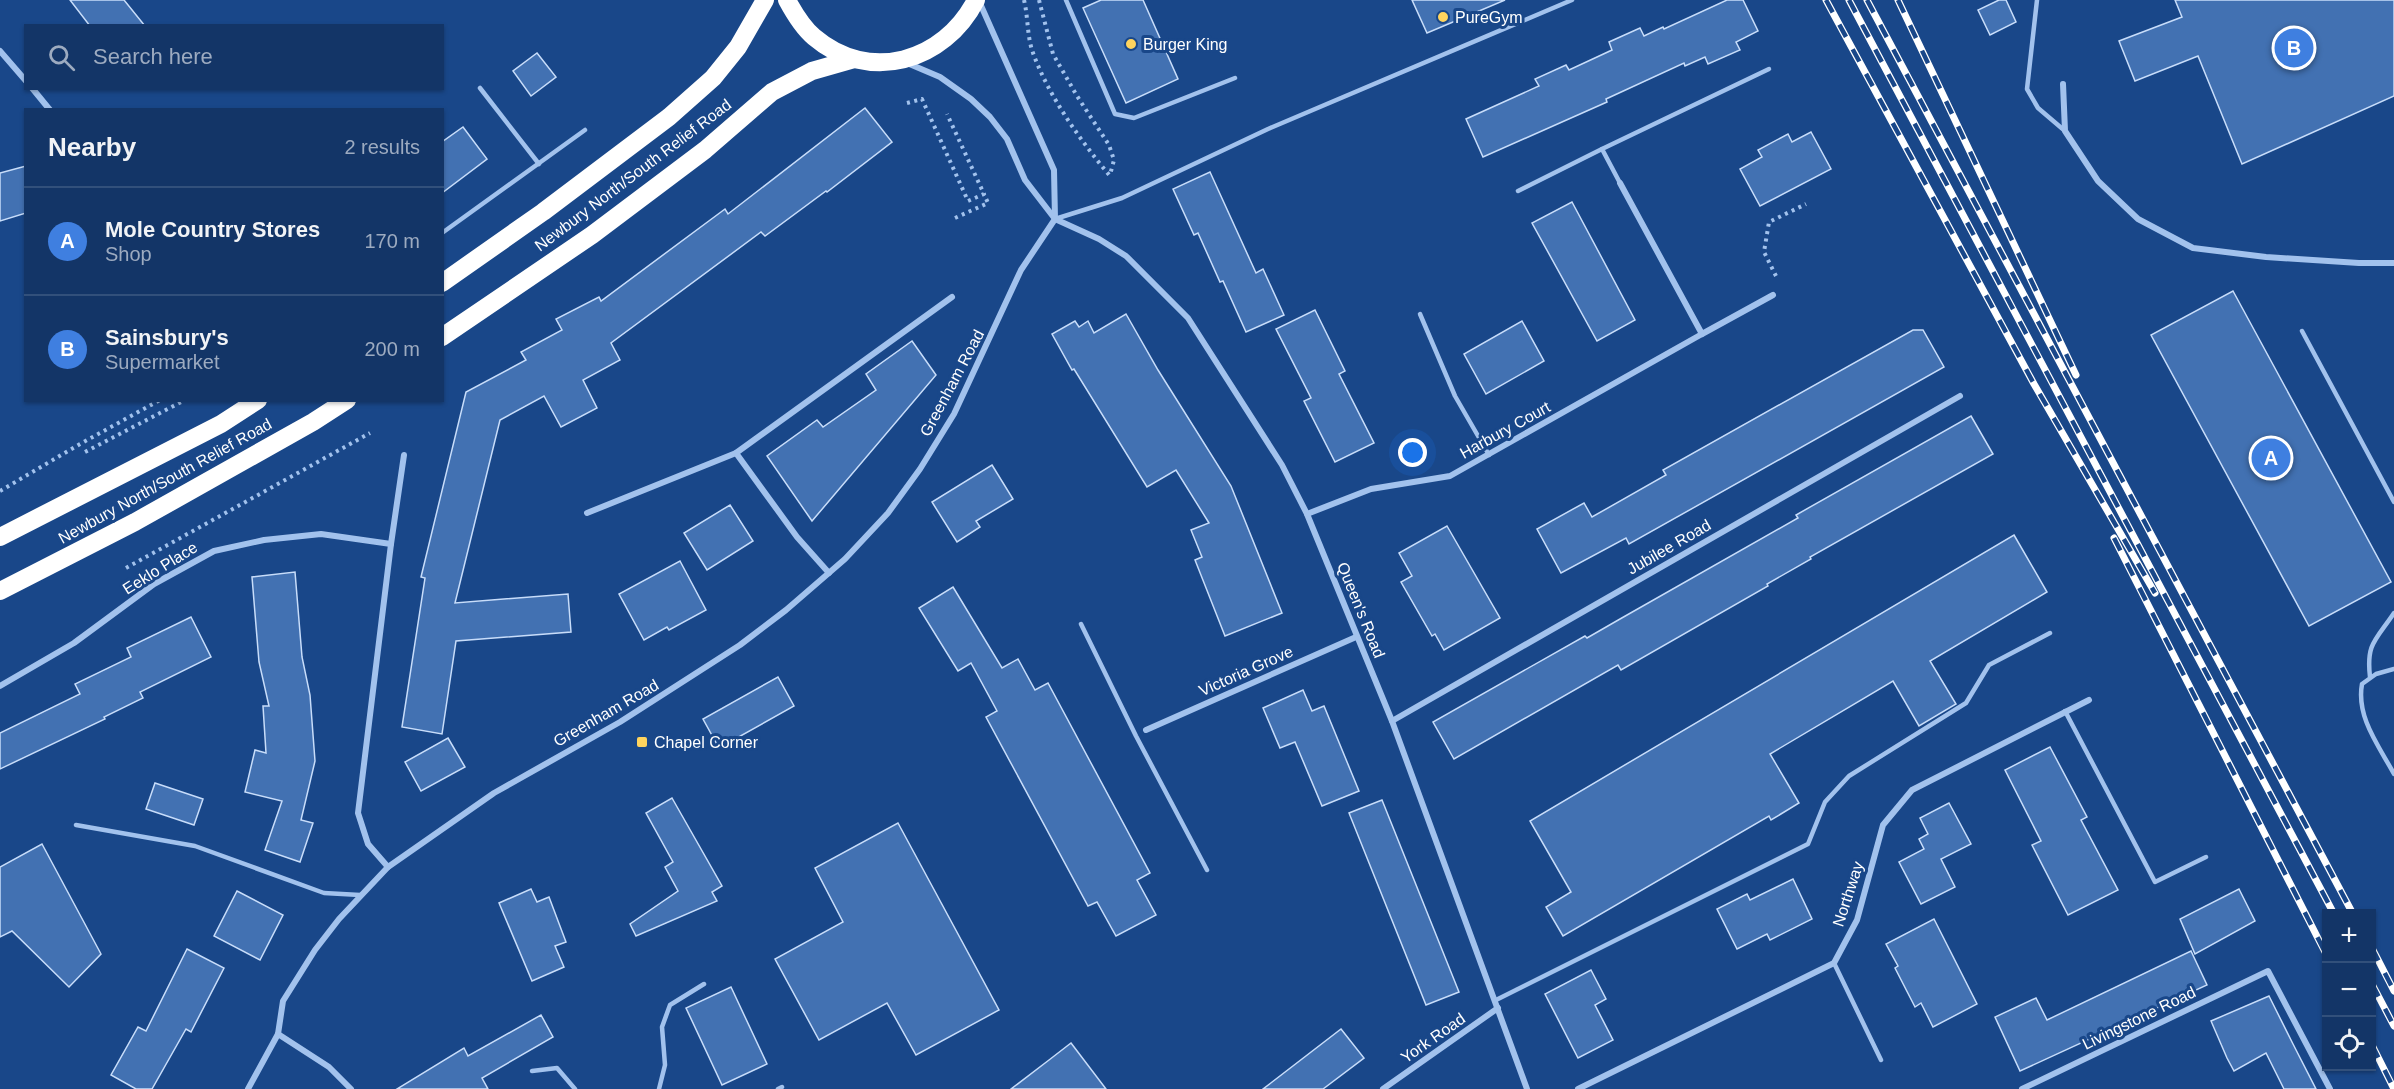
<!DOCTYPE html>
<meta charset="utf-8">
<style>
body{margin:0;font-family:Helvetica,sans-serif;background:#204070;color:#f1f3f6}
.controls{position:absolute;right:18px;bottom:18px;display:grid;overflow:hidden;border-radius:0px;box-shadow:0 2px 4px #0004}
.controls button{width:54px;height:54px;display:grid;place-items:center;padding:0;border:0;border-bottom:2px solid #32507b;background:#133567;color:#f1f3f6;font:30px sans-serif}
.you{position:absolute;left:1413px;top:453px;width:21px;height:21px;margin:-15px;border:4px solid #fff;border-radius:50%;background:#1a73e8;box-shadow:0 0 0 9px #1a73e833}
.badge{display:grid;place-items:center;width:39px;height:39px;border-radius:50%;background:#8abfa5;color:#fff;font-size:20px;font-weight:700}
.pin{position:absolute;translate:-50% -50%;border:3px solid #fff;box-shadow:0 2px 6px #0006}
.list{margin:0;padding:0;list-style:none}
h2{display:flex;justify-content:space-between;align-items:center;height:78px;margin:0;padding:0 24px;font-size:26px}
h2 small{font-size:20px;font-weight:400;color:#9dabc0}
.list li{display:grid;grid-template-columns:39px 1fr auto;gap:18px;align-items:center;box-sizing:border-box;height:108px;padding:0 24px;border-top:2px solid #32507b}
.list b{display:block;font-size:22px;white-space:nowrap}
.list p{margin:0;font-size:20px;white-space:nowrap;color:#9dabc0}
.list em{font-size:20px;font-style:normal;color:#9dabc0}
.icon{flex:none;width:33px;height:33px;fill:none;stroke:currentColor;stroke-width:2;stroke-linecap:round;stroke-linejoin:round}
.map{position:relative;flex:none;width:2394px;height:1089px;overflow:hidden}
.search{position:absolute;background:#133567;box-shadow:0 2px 4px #0004;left:24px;top:24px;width:420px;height:66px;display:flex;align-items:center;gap:15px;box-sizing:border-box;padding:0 21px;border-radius:0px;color:#9dabc0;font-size:22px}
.panel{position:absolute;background:#133567;box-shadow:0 2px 4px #0004;left:24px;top:108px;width:420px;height:294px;border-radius:0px}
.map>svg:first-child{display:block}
</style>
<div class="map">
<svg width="2394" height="1089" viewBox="0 0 2394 1089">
<rect width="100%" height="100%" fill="#194789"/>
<g fill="#4271b2" stroke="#c8ddfa" stroke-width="1.5">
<path d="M 70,0 L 124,0 L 145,26 L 90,26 Z"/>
<path d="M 1101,0 L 1143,0 L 1178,79 L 1126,103 L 1083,8 Z"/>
<path d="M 1412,0 L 1505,0 L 1427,33 Z"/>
<path d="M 1727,0 L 1743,0 L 1758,31 L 1736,42 L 1740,50 L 1708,64 L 1705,57 L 1685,66 L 1684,63 L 1606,99 L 1607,102 L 1483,157 L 1466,119 L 1539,86 L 1535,79 L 1566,65 L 1569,70 L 1612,50 L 1609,42 L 1640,28 L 1644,36 L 1663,27 L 1664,29 Z"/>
<path d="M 1999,0 L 2006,0 L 2016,22 L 1990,35 L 1978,10 Z"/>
<path d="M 2175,0 L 2394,0 L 2394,96 L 2242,164 L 2198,56 L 2135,81 L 2119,41 L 2182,17 Z"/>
<path d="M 537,53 L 556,77 L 531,96 L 513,71 Z"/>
<path d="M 865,108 L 892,142 L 827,192 L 826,191 L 765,236 L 761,232 L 611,343 L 620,360 L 583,380 L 597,408 L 561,427 L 544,396 L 500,420 L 455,603 L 568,594 L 571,632 L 456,641 L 442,734 L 402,727 L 425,578 L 421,577 L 466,392 L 526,360 L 521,352 L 562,330 L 556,319 L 599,297 L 601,301 L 725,209 L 728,214 Z"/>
<path d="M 463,127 L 487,159 L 442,193 L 442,142 Z"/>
<path d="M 1811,132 L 1831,169 L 1760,206 L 1740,169 L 1762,157 L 1758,150 L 1788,134 L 1792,142 Z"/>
<path d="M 26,166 L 26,213 L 0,221 L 0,173 Z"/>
<path d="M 1210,172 L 1256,273 L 1263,269 L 1284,315 L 1246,332 L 1223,281 L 1220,282 L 1198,233 L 1194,235 L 1173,189 Z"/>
<path d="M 1572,202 L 1635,320 L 1597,341 L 1532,223 Z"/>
<path d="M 2233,291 L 2391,582 L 2309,626 L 2151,335 Z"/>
<path d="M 1315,310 L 1345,371 L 1339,374 L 1374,443 L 1335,462 L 1304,401 L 1311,398 L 1276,329 Z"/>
<path d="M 1126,314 L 1158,370 L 1231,486 L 1282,613 L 1225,636 L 1195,560 L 1202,557 L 1191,530 L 1209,523 L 1176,470 L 1147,487 L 1074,369 L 1072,370 L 1052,334 L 1075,321 L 1079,327 L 1088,321 L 1094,333 Z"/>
<path d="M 1522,321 L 1544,361 L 1486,394 L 1464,354 Z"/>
<path d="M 1913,330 L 1923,330 L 1944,367 L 1629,544 L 1626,538 L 1561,573 L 1537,529 L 1584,503 L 1592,517 L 1666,475 L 1663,470 Z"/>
<path d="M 912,341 L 936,375 L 812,521 L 767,456 L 817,420 L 823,427 L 876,390 L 866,374 Z"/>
<path d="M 1971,416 L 1993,454 L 1810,557 L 1811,559 L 1767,584 L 1768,586 L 1621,670 L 1618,665 L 1454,759 L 1433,722 L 1585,636 L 1587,638 L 1620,619 L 1798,518 L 1796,515 Z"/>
<path d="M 992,465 L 1013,499 L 976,521 L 980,527 L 957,542 L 932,502 Z"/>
<path d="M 730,505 L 753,541 L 707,570 L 684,533 Z"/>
<path d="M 1447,526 L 1500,618 L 1444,650 L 1435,634 L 1432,636 L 1401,582 L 1412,576 L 1399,553 Z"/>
<path d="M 2014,535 L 2047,592 L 1930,661 L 1956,704 L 1919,726 L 1893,681 L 1770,754 L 1799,803 L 1771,820 L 1769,816 L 1563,936 L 1546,907 L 1571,892 L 1530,821 Z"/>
<path d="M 680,561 L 706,610 L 669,630 L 667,627 L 644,640 L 619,594 Z"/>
<path d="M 295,572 L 302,657 L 310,695 L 315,761 L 301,820 L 313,823 L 300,862 L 265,850 L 282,801 L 245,792 L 255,750 L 266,753 L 263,706 L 269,706 L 259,662 L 252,577 Z"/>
<path d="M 953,587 L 1002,668 L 1018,659 L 1035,690 L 1048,683 L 1150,873 L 1137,880 L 1156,915 L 1116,936 L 1097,902 L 1088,906 L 986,717 L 997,711 L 971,663 L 958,671 L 919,608 Z"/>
<path d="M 191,617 L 211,657 L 140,692 L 143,698 L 104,717 L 105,719 L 0,769 L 0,733 L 80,694 L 75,684 L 131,657 L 127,648 Z"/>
<path d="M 778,677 L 794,706 L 719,748 L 703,719 Z"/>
<path d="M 1303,690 L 1312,711 L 1324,706 L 1359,791 L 1322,806 L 1295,742 L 1280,748 L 1263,708 Z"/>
<path d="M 448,738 L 465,767 L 421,791 L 405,762 Z"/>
<path d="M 2050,747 L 2087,817 L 2081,820 L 2118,890 L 2068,915 L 2032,845 L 2041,841 L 2005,770 Z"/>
<path d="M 155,783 L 203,799 L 194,825 L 146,809 Z"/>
<path d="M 672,798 L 722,886 L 712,892 L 717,901 L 636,936 L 630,924 L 678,891 L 665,867 L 673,862 L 646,813 Z"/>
<path d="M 1382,800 L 1459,992 L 1426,1005 L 1349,813 Z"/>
<path d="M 1949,803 L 1971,844 L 1941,859 L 1955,887 L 1921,904 L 1899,862 L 1924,849 L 1919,839 L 1928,834 L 1920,818 Z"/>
<path d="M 898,823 L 999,1010 L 916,1055 L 887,1003 L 819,1040 L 775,959 L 843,922 L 815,868 Z"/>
<path d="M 42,844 L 101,954 L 69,987 L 12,931 L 0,937 L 0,867 Z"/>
<path d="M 1793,879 L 1812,919 L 1770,940 L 1767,934 L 1737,949 L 1717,909 L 1747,894 L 1750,900 Z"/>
<path d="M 531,889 L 537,902 L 549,897 L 566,942 L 555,946 L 564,967 L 532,981 L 499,903 Z"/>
<path d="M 2239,889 L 2255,921 L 2195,954 L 2180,919 Z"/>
<path d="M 237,891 L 283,915 L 260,960 L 214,936 Z"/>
<path d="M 1934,919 L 1977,1004 L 1933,1027 L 1921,1003 L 1915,1007 L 1895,968 L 1898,966 L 1886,944 Z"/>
<path d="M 187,949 L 224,968 L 191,1032 L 186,1029 L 152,1089 L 136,1089 L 111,1075 L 138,1027 L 146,1031 Z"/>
<path d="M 2191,951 L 2207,985 L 2020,1071 L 1995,1017 L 2036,998 L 2047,1020 Z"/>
<path d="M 1591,970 L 1606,999 L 1595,1005 L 1613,1040 L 1578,1058 L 1545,994 Z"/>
<path d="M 731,987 L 767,1064 L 722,1085 L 686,1008 Z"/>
<path d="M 2269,996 L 2293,1044 L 2316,1089 L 2284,1089 L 2266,1053 L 2234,1071 L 2227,1058 L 2211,1021 Z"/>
<path d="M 541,1015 L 553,1037 L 482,1078 L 488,1089 L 397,1089 L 464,1048 L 468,1056 Z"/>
<path d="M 1341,1029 L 1364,1058 L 1323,1089 L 1263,1089 Z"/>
<path d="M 1071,1043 L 1106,1089 L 1011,1089 L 1049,1060 Z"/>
</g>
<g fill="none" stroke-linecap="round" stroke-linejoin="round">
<g stroke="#a2c2ed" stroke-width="4" stroke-dasharray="3 4.5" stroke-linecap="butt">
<path d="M 1024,0 C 1028,16 1027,34 1032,50 C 1047,94 1080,140 1110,176"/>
<path d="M 1039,0 L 1053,54 L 1077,96 L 1109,145 L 1114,160 L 1110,175"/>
<path d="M 907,103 L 922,99 L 968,201 L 984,194 L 947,114"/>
<path d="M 955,218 L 988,203 L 984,194"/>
<path d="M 1776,276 L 1764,252 L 1769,222 L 1806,204"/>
<path d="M 85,452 L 185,400"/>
<path d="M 0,491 L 80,444 L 160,400"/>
<path d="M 126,568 L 370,433"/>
</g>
<g stroke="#a2c2ed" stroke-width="4.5">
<path d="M 1066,0 L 1115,114 L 1134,118 L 1235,78"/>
<path d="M 2037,0 L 2027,89 L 2038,108 L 2065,131"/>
<path d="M 480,88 L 539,164"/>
<path d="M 1620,183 L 1602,149 L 1769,69"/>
<path d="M 1518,191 L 1602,149"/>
<path d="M 1055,219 L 1122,198 L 1268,129 L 1572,0"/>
<path d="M 442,233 L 585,130"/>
<path d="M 1420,314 L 1455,396 L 1489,455"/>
<path d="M 2302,331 L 2394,502"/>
<path d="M 1081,624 L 1136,736 L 1207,870"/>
<path d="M 2394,669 L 2376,674 L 2362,684 C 2356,717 2379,746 2394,774"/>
<path d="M 2370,677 C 2366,643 2376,640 2394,613"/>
<path d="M 2065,711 L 2155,882 L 2206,857"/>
<path d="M 76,825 L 195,846 L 324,893 L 360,895"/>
<path d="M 1834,963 L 1881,1060"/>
<path d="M 1496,1000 L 1808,844 L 1825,802 L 1849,776 L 1966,703 L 1989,665 L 2050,633"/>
<path d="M 532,1071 L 557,1068 L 575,1089"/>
<path d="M 659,1089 L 665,1065 L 662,1027 L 670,1005 L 704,984"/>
<path d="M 778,1089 L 782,1087"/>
</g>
<g stroke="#a2c2ed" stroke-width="6">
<path d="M 0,51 L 26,81"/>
<path d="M 907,63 L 940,77 L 971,99 L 990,117 L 1007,139 L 1025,180 L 1055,219 L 1099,239 L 1126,256 L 1188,318 L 1282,465 L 1307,514 L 1392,721 L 1527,1089"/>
<path d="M 2063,84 L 2065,131 L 2098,181 L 2138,219 L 2193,248 L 2266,257 L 2359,263 L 2394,263"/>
<path d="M 32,88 L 50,110"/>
<path d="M 1702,334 L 1773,295"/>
<path d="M 736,453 L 797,537 L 829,573"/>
<path d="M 587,513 L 736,453 L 952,297"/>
<path d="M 1307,514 L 1371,489 L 1450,476 L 1702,334 L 1620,183"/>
<path d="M 0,686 L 74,643 L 154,584 L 214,551 L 264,540 L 321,534 L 391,544"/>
<path d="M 1392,721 L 1960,396"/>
<path d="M 1146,730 L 1356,637"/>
<path d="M 388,867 L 368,844 L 358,813 L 391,544 L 404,455"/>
<path d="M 278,1034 L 329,1067 L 351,1089"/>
<path d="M 248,1089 L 278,1034 L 283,1001 L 315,950 L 339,919 L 388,867 L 494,793 L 620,722 L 740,645 L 786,610 L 845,559 L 888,513 L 920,469 L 954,414 L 1021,270 L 1055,219 L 1054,170 L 979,1"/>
<path d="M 1383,1089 L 1498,1008"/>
<path d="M 1578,1089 L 1834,963 L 1857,920 L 1883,825 L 1912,790 L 2089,700"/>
<path d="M 2022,1089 L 2268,971 L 2330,1089"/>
</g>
<g stroke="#fff" stroke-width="18">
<path d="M 787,0 C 794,13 802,27 814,37 C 869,84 944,62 976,0"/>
<path d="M 442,283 L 543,212 L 669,117 L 713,78 L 738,47 L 765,0"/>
<path d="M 442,337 L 592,235 L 705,150 L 772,92 L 812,71 L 854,59"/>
<path d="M 0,537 L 221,424 L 258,400"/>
<path d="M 0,591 L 135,522 L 313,422 L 347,400"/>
</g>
<defs>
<g id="rail">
<path d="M 1826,0 L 2034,384 L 2155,593"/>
<path d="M 1849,0 L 2334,914"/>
<path d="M 1867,0 L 2353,914"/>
<path d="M 1898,0 L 2076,375"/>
<path d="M 2114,538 L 2326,954"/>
<path d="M 2372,948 L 2394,991"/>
<path d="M 2372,984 L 2394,1026"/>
<path d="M 2372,1045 L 2394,1089"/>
</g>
</defs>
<use href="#rail" stroke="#fff" stroke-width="7"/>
<use href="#rail" stroke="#194789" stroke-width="4.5" stroke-dasharray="14" stroke-linecap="butt"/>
</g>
<g fill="#ffd45e" stroke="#194789" stroke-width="2">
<circle cx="1443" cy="17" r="6"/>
<circle cx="1131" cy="44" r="6"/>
<rect x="636" y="736" width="12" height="12" rx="3"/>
</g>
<g text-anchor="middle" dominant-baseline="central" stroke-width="6" stroke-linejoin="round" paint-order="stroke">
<g font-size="16" fill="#fff" stroke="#194789" text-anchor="start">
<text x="1455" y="17">PureGym</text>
<text x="1143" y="44">Burger King</text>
<text x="654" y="742">Chapel Corner</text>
</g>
<g font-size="16" fill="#fff" stroke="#194789">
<text transform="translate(633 175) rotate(-37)">Newbury North/South Relief Road</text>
<text transform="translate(952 383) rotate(-62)">Greenham Road</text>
<text transform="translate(1505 430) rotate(-29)">Harbury Court</text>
<text transform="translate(165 481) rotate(-29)">Newbury North/South Relief Road</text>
<text transform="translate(1669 547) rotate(-30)">Jubilee Road</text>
<text transform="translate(160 568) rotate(-32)">Eeklo Place</text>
<text transform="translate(1361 610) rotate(68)">Queen's Road</text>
<text transform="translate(1246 671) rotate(-24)">Victoria Grove</text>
<text transform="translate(606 713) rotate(-30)">Greenham Road</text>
<text transform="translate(1848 894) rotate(-72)">Northway</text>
<text transform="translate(2139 1018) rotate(-26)">Livingstone Road</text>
<text transform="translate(1433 1038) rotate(-35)">York Road</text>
</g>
</g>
</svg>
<div class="controls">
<button>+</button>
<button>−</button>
<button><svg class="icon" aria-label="locate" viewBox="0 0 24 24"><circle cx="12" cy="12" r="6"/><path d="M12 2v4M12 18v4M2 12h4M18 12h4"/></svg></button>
</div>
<div class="you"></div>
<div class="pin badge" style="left:2271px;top:458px;background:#3f7fe0">A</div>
<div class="pin badge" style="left:2294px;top:48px;background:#3f7fe0">B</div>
<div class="search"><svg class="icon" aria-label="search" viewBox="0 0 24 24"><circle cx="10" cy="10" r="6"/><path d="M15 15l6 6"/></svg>Search here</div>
<section class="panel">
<h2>Nearby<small>2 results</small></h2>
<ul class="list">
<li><span class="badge" style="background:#3f7fe0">A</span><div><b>Mole Country Stores</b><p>Shop</p></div><em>170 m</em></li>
<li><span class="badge" style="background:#3f7fe0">B</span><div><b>Sainsbury's</b><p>Supermarket</p></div><em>200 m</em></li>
</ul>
</section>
</div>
